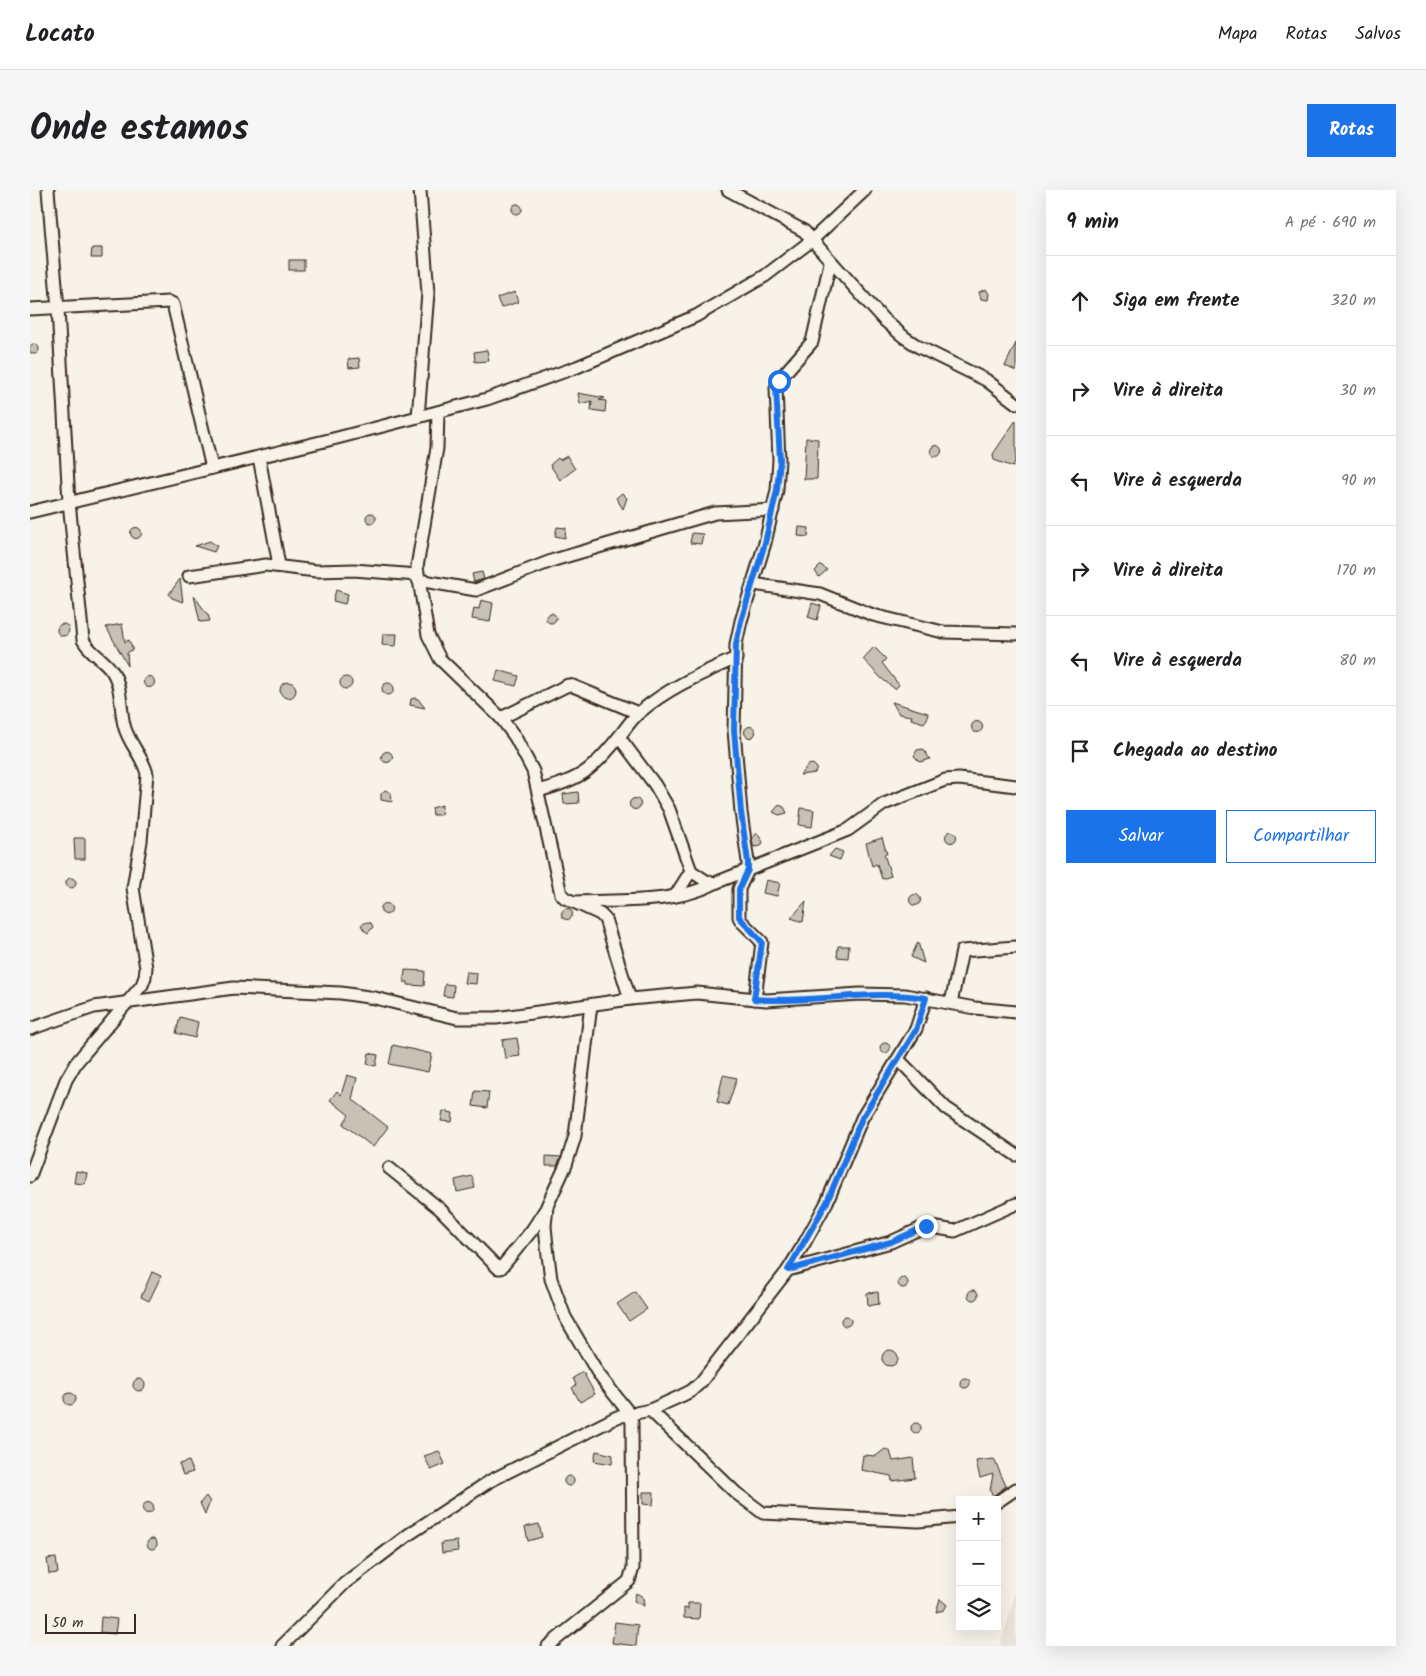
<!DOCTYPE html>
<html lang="pt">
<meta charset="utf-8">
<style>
body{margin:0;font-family:Kalam,sans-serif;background:#f6f6f6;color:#202124}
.controls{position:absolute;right:15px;bottom:15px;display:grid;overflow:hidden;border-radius:0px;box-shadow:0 5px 20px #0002}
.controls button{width:45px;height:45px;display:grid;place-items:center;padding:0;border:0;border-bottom:1px solid #e0e0e0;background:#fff;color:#202124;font:25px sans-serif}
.scale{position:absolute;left:15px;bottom:12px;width:91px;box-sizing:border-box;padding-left:5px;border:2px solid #3b2a1e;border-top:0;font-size:14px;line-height:18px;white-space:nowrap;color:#3b2a1e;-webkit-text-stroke:4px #f7f3e8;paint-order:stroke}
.stop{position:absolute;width:15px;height:15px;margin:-11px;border:4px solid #1a73e8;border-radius:50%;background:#fff}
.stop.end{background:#1a73e8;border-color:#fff;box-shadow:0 1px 5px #0008}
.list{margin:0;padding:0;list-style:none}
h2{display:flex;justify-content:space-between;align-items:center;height:65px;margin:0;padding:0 20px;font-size:21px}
h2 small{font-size:16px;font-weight:400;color:#757577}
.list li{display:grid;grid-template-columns:32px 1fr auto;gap:15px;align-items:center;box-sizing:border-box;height:90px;padding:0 20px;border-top:1px solid #e0e0e0}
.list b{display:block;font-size:19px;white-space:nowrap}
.list em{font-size:16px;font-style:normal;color:#757577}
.actions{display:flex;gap:10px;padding:15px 20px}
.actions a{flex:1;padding:11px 0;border:1px solid #1a73e8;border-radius:0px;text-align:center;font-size:18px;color:#1a73e8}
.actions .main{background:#1a73e8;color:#fff}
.icon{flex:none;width:28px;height:28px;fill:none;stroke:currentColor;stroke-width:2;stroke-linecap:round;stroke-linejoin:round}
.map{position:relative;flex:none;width:986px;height:1456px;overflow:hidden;border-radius:0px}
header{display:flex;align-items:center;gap:30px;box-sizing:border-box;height:70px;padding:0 25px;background:#fff;border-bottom:1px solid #e0e0e0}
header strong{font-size:24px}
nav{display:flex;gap:28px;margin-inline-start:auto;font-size:18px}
.intro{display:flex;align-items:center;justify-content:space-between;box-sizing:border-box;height:120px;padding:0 30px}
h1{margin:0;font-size:35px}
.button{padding:12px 22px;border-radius:0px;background:#1a73e8;color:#fff;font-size:18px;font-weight:700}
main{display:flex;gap:30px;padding:0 30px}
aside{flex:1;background:#fff;border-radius:0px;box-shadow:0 5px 20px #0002}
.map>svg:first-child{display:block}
</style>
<header>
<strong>Locato</strong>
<nav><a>Mapa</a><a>Rotas</a><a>Salvos</a></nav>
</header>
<div class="intro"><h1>Onde estamos</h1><a class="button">Rotas</a></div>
<main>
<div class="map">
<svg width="986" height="1456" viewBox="0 0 986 1456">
<rect width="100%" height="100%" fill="#f7f3e8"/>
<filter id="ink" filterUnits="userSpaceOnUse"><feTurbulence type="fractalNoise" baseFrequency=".02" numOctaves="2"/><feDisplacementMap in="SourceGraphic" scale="10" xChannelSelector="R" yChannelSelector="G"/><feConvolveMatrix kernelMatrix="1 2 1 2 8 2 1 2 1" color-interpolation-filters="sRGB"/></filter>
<g filter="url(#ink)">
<path fill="#e9e4d9" d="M 986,1393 L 986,1456 L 970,1456 L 982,1416 Z"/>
<g fill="#c8c1b6" stroke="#3b2a1e">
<circle cx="487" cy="19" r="5"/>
<path d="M 62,58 L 72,58 L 72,68 L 61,68 Z"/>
<rect x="259" y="70" width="15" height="10"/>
<path d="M 956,99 L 959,104 L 958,110 L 951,109 L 949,102 Z"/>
<path d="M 485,102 L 488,112 L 471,118 L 467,108 Z"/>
<path d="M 986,153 L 986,181 L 975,176 Z"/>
<circle cx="4" cy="159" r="5"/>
<path d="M 457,160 L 459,171 L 445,172 L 444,162 Z"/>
<path d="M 329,168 L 330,177 L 319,178 L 318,169 Z"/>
<path d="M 548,203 L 575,208 L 569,210 L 576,211 L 575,222 L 561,220 L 562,211 L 550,214 Z"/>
<path d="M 986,230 L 986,268 L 983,277 L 964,270 L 963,264 Z"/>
<path d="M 776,248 L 788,249 L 787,289 L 774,289 Z"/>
<circle cx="906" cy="261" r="5.5"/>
<path d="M 537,266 L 545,279 L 530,290 L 520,275 L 528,268 L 530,270 Z"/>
<path d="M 592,303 L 597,308 L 593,319 L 586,308 Z"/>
<circle cx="341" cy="328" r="5"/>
<path d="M 527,337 L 536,338 L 535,348 L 525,346 Z"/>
<path d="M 769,337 L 779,338 L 778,347 L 768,346 Z"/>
<circle cx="106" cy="343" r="5.5"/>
<path d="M 662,343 L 673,344 L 671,354 L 660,353 Z"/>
<path d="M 180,351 L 187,356 L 184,362 L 165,356 Z"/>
<path d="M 791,375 L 797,380 L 789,387 L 785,381 Z"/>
<path d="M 452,382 L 454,389 L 444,392 L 442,384 Z"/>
<path d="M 150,389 L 153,412 L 142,408 L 139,404 Z"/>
<path d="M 306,400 L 318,404 L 315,414 L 303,411 Z"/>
<path d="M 164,406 L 178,425 L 180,431 L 170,432 Z"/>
<path d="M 451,410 L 463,413 L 460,432 L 442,429 L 444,418 L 449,419 Z"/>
<path d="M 782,413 L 791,416 L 787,430 L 778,427 Z"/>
<circle cx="521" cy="428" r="5"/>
<path d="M 92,434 L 95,452 L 99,450 L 103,459 L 97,463 L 98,476 L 76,437 Z"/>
<circle cx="33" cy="440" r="6"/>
<path d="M 353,444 L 367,444 L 366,456 L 352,455 Z"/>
<path d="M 844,457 L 856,469 L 852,473 L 869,495 L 865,499 L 851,488 L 833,469 Z"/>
<path d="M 468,480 L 489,486 L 486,496 L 465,491 Z"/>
<circle cx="119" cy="492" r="5.5"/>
<circle cx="316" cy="493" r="6"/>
<circle cx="258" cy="500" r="8"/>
<circle cx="358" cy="499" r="6"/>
<path d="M 385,508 L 388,509 L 395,518 L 380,515 L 381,509 Z"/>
<path d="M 862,512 L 898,523 L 897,529 L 894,533 L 881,529 L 882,526 L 869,524 Z"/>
<circle cx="947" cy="537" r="5.5"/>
<circle cx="720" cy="542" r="5.5"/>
<path d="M 893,559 L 900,569 L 890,572 L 884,566 L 887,560 Z"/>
<circle cx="357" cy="567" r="5.5"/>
<path d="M 783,574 L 787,578 L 785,583 L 770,585 L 778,575 Z"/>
<path d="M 355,600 L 361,603 L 362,612 L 351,610 L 351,604 Z"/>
<path d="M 548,602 L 549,613 L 534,614 L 533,604 Z"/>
<circle cx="605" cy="614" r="5.5"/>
<path d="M 412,615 L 411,625 L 403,625 L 402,618 Z"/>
<path d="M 749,615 L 754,617 L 757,623 L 749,625 L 743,622 Z"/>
<path d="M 771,618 L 784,620 L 782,637 L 769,635 Z"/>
<circle cx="921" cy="647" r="5.5"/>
<path d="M 727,643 L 733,652 L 731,656 L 726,657 L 723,656 L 722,649 Z"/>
<path d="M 44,648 L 55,648 L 55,669 L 45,669 Z"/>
<path d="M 852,648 L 857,664 L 854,664 L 861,686 L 852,689 L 847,674 L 842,676 L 836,653 Z"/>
<path d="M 805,659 L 813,662 L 810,670 L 799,666 Z"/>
<circle cx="41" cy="693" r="5"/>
<path d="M 736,690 L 750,693 L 747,706 L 733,703 Z"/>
<circle cx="885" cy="710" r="5.5"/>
<path d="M 776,711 L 773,732 L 761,728 Z"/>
<circle cx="356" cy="719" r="5.5"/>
<circle cx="537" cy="724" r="5.5"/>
<path d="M 337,732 L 341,733 L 343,737 L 338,743 L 334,740 L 331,735 Z"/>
<path d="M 888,752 L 894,773 L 881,767 Z"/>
<path d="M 808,756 L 819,756 L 818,768 L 807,767 Z"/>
<path d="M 375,780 L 395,781 L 394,796 L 378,795 L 378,792 L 374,792 Z"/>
<path d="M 436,782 L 447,783 L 446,794 L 434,793 Z"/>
<path d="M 415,794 L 424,795 L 423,807 L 413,806 Z"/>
<path d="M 150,827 L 168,832 L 165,848 L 146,843 Z"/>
<path d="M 487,848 L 490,866 L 475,868 L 472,850 Z"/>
<circle cx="855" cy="858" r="5"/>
<path d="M 363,855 L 402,864 L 398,882 L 359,874 Z"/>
<path d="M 339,863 L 348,865 L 346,876 L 337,874 Z"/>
<path d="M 317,885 L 327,888 L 322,909 L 358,937 L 343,957 L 313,934 L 319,925 L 300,910 L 307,901 L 311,905 Z"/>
<path d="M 693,885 L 707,888 L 698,915 L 687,912 Z"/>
<path d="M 445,901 L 459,902 L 457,918 L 443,916 Z"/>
<path d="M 413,921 L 423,923 L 422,932 L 411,931 Z"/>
<path d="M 516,966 L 531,967 L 527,976 L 516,976 Z"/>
<path d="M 46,981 L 57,983 L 55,994 L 44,993 Z"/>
<path d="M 442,986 L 445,998 L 427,1002 L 425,990 Z"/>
<path d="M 122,1082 L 131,1086 L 119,1111 L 111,1107 Z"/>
<circle cx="873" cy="1093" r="5"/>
<circle cx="943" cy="1105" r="5"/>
<path d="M 605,1102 L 617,1119 L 599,1131 L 587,1114 Z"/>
<path d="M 848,1102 L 849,1114 L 838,1116 L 837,1103 Z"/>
<circle cx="816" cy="1131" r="5"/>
<circle cx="860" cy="1168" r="8"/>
<path d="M 553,1182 L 565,1204 L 550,1212 L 542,1198 L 546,1195 L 543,1188 Z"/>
<circle cx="935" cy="1193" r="5"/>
<circle cx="109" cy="1195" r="6"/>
<circle cx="40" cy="1209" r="6"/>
<circle cx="886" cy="1238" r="5"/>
<path d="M 855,1259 L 860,1261 L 863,1271 L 883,1268 L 885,1288 L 862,1291 L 861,1286 L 831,1280 L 833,1265 L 846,1266 Z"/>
<path d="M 409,1261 L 415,1274 L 401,1280 L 394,1266 Z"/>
<path d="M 566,1261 L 583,1265 L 582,1274 L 564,1271 Z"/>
<path d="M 964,1269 L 976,1296 L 963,1306 L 960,1301 L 963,1284 L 950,1288 L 946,1271 Z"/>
<path d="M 159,1271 L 163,1282 L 153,1285 L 149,1274 Z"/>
<circle cx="539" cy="1291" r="5"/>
<path d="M 613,1302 L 624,1302 L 623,1315 L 613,1314 Z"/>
<path d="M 176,1306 L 180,1312 L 175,1324 L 170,1313 Z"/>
<circle cx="118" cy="1318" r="5.5"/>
<path d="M 509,1334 L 512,1347 L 498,1351 L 495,1337 Z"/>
<circle cx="122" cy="1354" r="5"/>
<path d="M 427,1351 L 428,1361 L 412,1363 L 411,1353 Z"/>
<path d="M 26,1368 L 28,1383 L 19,1384 L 17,1369 Z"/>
<path d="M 606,1403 L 613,1407 L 614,1416 L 604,1411 Z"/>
<path d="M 910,1409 L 917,1415 L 914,1420 L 906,1422 Z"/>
<path d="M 658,1413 L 670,1413 L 669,1429 L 654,1428 L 654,1418 L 658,1419 Z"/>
<path d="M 71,1427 L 87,1429 L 85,1444 L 70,1442 Z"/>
<path d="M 585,1432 L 608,1435 L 606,1456 L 582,1453 Z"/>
</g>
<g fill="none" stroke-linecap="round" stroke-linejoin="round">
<defs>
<g id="minor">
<path d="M 698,0 L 774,41 L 853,129 L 874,147 L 889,157 L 956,190 L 986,213"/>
<path d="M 0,119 L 139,112 L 143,114 L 182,278"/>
<path d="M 408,222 L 407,258 L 387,377 L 398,445 L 410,469 L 471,528 L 485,547 L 503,581 L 531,704 L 535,708 L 570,724 L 575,729 L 600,809"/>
<path d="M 388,227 L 398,103 L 390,0"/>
<path d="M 229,267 L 249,375"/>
<path d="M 0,322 L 307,248 L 457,209 L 547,177 L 666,126 L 735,86 L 781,51 L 835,0"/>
<path d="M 159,386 L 236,375 L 286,381 L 324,380 L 387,385"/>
<path d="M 388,390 L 446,400 L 524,370 L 685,323 L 743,320"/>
<path d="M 723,394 L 790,404 L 843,425 L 913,442 L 986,444"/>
<path d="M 471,528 L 538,495 L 543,496 L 608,523"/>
<path d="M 589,547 L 625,595 L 639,619 L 661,681 L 676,691 L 685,693 L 818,640 L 854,614 L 915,590 L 929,589 L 986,596"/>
<path d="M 508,601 C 549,590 562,581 588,548 C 595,540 601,529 610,522 C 638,498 673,483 706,468"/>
<path d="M 645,706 L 661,681"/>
<path d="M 546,712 C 590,710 647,714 685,693"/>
<path d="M 725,809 L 732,752 L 711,731 L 709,727 L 709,699 L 718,680 L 718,672 L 711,622 L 704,540 L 706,454 L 711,431 L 735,353 L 747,300 L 749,270 L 746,198 L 754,184 L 782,152 L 800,73"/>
<path d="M 921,813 L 932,761 L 986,757"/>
<path d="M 0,839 L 64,817 L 204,798 L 311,803 L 345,808 L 427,828 L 466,828 L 600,809 L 667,803 L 736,810 L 830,804 L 875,805 L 945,818 L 986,822"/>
<path d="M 869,870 L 916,918 L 986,965"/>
<path d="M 359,978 L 410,1019 L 468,1078 L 471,1078 L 502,1040 L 515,1020"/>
<path d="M 0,986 L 36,890 L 46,873 L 112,795 L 115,787 L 116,778 L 103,698 L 111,651 L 117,584 C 113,566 98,553 94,535 C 90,518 92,496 82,481 C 74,469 60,463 53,450 L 39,312 L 28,119 L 18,0"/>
<path d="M 758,1080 L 861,1052 L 896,1036 L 925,1041 L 986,1014"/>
<path d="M 620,1220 L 706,1303 L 733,1323 L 888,1331 L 930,1327"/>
<path d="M 967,1312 L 986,1299"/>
<path d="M 252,1456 L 315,1393 L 378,1345 L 460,1291 L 587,1227 L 620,1220 L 651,1206 L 661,1201 L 671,1192 L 758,1080 L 775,1052 L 797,1012 L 832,928 L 886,839 L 896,808"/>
<path d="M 518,1456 L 599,1391 L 603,1378 L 602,1233 L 599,1223 L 569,1185 L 535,1127 L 521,1089 L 517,1057 L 515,1036 L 517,1016 L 536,975 L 545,946 L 561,815"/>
</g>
</defs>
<use href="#minor" stroke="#3b2a1e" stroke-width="15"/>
<use href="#minor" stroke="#f7f3e8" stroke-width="11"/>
</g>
</g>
<g fill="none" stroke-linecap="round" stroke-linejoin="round" filter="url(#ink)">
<path stroke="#1a73e8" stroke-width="6" d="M 749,191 L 746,198 L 750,270 L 747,300 L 735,353 L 711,431 L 706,454 L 704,540 L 711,622 L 718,672 L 718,680 L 709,699 L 709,727 L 732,752 L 724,809 C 782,814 838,799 896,808 L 886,840 L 832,928 L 797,1012 L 758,1080 L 861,1052 L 896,1036"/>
</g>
</svg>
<div class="controls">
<button>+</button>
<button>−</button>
<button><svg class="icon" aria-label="layers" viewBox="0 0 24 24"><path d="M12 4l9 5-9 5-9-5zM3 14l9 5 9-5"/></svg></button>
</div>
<div class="scale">50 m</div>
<div class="stop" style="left:749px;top:191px"></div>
<div class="stop end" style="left:896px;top:1036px"></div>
</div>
<aside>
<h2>9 min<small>A pé · 690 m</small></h2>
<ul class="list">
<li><svg class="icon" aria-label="ahead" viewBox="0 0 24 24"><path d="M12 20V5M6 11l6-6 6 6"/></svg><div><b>Siga em frente</b></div><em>320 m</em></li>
<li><svg class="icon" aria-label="right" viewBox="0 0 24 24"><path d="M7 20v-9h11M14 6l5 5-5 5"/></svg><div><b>Vire à direita</b></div><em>30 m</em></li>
<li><svg class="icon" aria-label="left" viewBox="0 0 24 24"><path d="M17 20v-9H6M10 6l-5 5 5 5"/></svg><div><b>Vire à esquerda</b></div><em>90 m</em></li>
<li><svg class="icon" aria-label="right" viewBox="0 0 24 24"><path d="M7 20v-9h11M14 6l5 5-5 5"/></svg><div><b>Vire à direita</b></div><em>170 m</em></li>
<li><svg class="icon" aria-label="left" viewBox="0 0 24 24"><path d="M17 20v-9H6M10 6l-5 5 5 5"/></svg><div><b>Vire à esquerda</b></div><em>80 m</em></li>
<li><svg class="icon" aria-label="arrive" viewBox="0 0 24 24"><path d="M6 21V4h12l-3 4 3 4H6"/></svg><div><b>Chegada ao destino</b></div></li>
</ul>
<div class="actions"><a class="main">Salvar</a><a>Compartilhar</a></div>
</aside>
</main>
